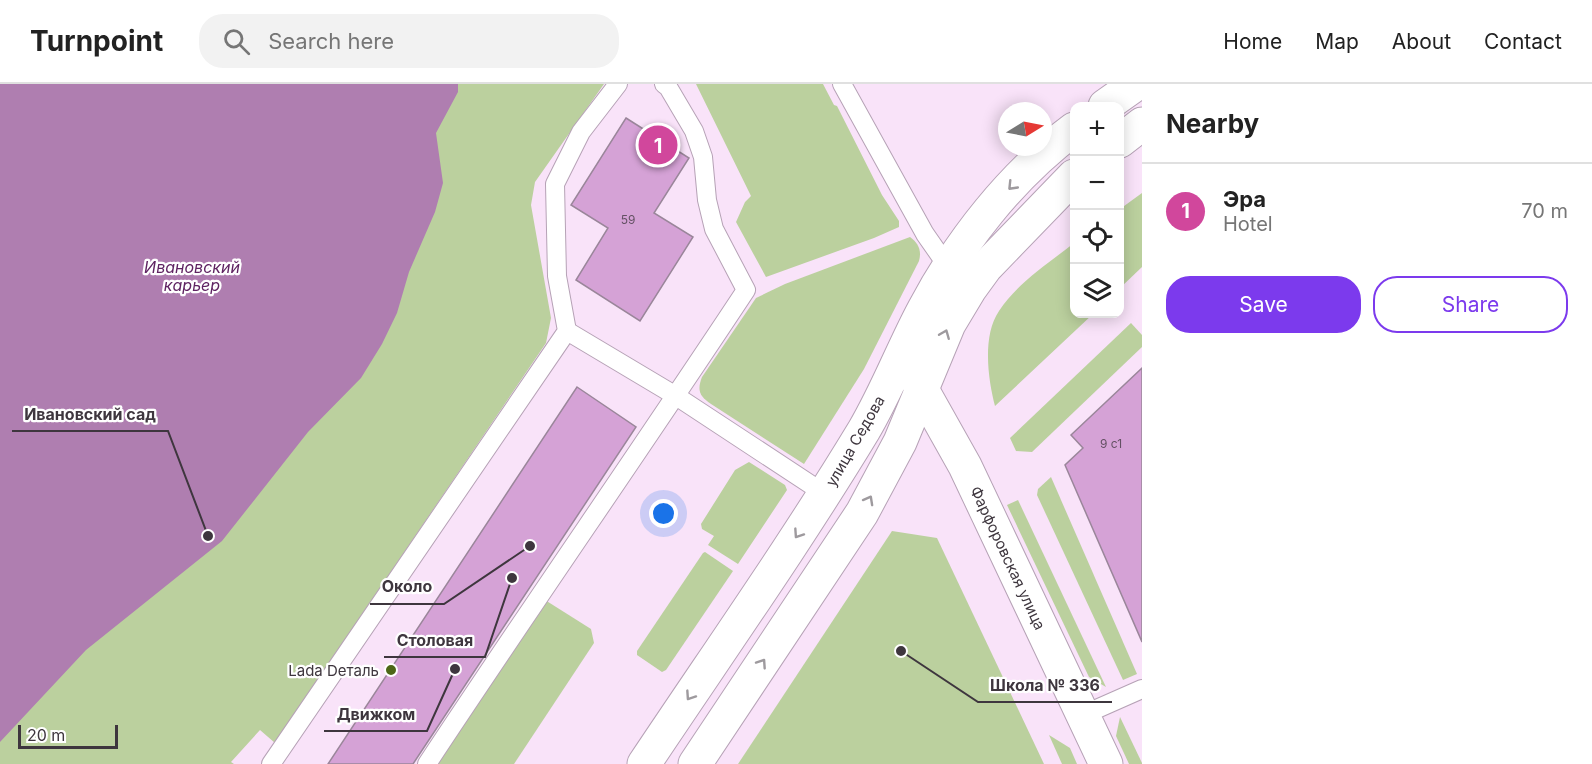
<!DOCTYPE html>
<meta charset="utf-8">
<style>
body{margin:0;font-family:Inter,sans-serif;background:#f2f2f2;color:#222}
.controls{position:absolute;right:18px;top:18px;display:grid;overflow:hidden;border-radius:12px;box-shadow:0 3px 15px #0003}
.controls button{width:54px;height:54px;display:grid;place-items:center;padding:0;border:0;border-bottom:2px solid #e0e0e0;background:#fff;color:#222;font:30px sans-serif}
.compass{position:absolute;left:998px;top:18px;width:54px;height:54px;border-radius:50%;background:#fff;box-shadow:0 3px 15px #0003;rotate:80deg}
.scale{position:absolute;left:18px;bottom:15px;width:100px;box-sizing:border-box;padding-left:6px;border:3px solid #3e363e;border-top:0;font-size:16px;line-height:21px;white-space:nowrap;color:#3e363e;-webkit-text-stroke:4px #fff;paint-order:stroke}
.you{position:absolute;left:664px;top:430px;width:21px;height:21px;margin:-15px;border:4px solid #fff;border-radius:50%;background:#1a73e8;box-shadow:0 0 0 9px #1a73e833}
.badge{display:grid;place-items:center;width:39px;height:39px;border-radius:50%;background:#7c3aed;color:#fff;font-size:20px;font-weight:700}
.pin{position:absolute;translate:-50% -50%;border:3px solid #fff;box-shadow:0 2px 6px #0006}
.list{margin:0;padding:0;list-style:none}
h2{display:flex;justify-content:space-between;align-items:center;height:78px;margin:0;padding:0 24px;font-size:26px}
h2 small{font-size:20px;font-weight:400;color:#767676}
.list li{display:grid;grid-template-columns:39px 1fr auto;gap:18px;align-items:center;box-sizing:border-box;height:96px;padding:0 24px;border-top:2px solid #e0e0e0}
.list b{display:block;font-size:22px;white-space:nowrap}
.list p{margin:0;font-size:20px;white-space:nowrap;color:#767676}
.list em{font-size:20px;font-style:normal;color:#767676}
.actions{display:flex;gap:12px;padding:18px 24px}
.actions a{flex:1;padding:14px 0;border:2px solid #7c3aed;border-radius:24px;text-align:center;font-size:21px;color:#7c3aed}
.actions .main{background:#7c3aed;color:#fff}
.icon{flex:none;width:33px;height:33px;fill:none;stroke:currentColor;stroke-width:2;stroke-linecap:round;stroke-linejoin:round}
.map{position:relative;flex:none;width:1142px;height:680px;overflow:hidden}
header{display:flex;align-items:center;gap:36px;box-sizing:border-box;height:84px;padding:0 30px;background:#fff;border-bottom:2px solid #e0e0e0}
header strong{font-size:28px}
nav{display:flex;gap:33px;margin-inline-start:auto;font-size:21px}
.search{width:420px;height:54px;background:#f2f2f2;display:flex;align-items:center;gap:15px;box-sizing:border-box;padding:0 21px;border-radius:24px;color:#767676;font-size:22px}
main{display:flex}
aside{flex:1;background:#fff}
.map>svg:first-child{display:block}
</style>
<header>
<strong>Turnpoint</strong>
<div class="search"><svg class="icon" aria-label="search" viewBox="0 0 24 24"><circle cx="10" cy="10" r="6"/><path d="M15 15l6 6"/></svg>Search here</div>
<nav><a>Home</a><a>Map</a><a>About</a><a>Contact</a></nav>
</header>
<main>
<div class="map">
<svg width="1142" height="680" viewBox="0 0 1142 680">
<rect width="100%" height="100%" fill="#f9e3f9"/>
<g fill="#bbd09e">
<path d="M 0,0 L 604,0 L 535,98 L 531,121 L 551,234 L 546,259 L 275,659 L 260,646 L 231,678 L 234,680 L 0,680 Z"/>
<path d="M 696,0 L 823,0 L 834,21 L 837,22 L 882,111 L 899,137 L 899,143 L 874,154 L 766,193 L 736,138 L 745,118 L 751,112 Z"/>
<path d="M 1142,109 L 1142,183 L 1120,204 L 1120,125 Z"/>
<path d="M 910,153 C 918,159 922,166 919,177 L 864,285 L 804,380 L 711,320 C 699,312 697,306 702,293 L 756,214 L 785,200 Z"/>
<path d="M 1074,159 L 1074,230 L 1093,230 L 995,322 C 988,295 982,252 999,227 C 1017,199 1049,179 1074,159 Z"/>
<path d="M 1131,239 L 1142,251 L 1142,263 L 1032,368 L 1016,367 L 1010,354 Z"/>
<path d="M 749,378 L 785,401 L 787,406 L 738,480 L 708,461 L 714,452 L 702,445 L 701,440 L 735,386 Z"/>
<path d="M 1051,393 L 1137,590 L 1123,596 L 1037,411 L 1038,405 Z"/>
<path d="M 1018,416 L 1106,603 L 1089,593 L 1007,421 Z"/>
<path d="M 892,447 L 937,454 L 1044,680 L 738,680 Z"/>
<path d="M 705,468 L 733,487 L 666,586 L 662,588 L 637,571 L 637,567 L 703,469 Z"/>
<path d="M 545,516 L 591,545 L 594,559 L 514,680 L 436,680 Z"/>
<path d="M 1120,633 L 1142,679 L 1142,680 L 1129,680 L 1116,652 Z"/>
<path d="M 1049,651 L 1070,664 L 1077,680 L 1062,680 Z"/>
</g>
<path fill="#af7eb0" d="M 0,0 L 458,0 L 458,8 L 436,49 L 443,99 L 435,128 L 409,188 L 397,229 L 382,260 L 361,294 L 308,348 L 222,457 L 86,566 L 0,658 Z"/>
<g fill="#d5a2d6" stroke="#9a869a" stroke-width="1.5">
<path d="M 626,34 L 689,74 L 654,129 L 693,153 L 640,237 L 576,196 L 608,144 L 571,121 Z"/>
<path d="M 1142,284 L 1142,558 L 1065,381 L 1083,364 L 1071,351 Z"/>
<path d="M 577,303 L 636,343 L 413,680 L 328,680 Z"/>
</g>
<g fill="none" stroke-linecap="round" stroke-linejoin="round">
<defs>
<g id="service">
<path d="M 842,0 L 925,150 L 948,183"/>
<path d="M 567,247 L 676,312 L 825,410"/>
<path d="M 1083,631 L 1142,605"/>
<path d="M 271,680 L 567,247 L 557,192 L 555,100 L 581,48 L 618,0"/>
<path d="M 427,680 C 532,521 641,365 746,206 L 714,145 L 707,116 L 703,73 L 694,47 L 668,3 L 664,0"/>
</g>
<path id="minor" d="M 910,284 L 965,382 L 1106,680"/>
<g id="secondary">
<path d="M 1105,22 L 1136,0"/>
<path d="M 1120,57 L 1142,40"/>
<path d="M 644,680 C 718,569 795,460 864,346 C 887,307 903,264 924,225 C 960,157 1012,91 1074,45"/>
<path d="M 695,680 L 862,429 L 900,358 L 949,240 L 970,205 L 986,183 L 1074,92"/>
</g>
</defs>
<use href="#service" stroke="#b6a2b6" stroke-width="20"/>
<use href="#minor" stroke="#b6a2b6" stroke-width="35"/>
<use href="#secondary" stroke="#b6a2b6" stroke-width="35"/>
<use href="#service" stroke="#fff" stroke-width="18"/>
<use href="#minor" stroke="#fff" stroke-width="33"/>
<use href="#secondary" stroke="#fff" stroke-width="33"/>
</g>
<defs><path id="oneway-chevron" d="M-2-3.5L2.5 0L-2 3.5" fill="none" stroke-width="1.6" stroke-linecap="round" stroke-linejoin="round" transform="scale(1.5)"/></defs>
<g stroke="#9e9a9e">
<use href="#oneway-chevron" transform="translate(1012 102) rotate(134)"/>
<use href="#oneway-chevron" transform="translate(945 250) rotate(-68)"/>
<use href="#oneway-chevron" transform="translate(869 416) rotate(-61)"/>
<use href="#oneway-chevron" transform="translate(798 450) rotate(124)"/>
<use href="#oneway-chevron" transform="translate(762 579) rotate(-56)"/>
<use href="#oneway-chevron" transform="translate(690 612) rotate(124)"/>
</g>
<circle fill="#4c6617" stroke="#fff" stroke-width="2" cx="391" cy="586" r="6"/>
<g text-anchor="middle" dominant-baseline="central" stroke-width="4.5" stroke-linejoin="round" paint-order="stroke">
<g font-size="12" fill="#645164">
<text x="628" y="135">59</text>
<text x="1111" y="359">9 с1</text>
</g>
<g font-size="15" fill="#3e363e" stroke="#fff">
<text transform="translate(855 357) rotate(-60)">улица Седова</text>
<text transform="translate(1008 474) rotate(65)">Фарфоровская улица</text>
</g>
<g font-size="15" fill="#3e363e" stroke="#fff" text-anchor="end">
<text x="379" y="586">Lada Dеталь</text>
</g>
<g font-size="16" font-style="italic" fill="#5f2362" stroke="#fff">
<text x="192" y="183">Ивановский<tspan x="192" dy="18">карьер</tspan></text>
</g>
</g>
<path fill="none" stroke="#3e363e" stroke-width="2" d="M208 452L168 347H12M530 462L444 520H370M512 494L485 573H384M901 567L978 618H1112M455 585L427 647H324"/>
<g fill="#3e363e" stroke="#fff" stroke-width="2">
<circle cx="208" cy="452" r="6"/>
<circle cx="530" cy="462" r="6"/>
<circle cx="512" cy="494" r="6"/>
<circle cx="901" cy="567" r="6"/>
<circle cx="455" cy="585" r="6"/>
</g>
<g font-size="16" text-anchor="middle" font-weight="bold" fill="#3e363e" stroke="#fff" stroke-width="4.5" stroke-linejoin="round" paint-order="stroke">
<text x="90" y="336">Ивановский сад</text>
<text x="407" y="508">Около</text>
<text x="435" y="562">Столовая</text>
<text x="1045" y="607">Школа № 336</text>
<text x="376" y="636">Движком</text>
</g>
</svg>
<div class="controls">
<button>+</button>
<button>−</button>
<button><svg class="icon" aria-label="locate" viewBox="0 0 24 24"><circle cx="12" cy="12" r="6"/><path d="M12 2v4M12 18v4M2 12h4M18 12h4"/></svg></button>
<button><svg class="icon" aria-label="layers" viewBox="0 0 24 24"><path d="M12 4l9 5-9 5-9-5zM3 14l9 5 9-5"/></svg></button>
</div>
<svg class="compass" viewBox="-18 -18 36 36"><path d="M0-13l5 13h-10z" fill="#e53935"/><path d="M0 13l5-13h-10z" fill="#767676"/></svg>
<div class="scale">20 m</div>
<div class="you"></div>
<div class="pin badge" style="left:658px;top:61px;background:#d1479c">1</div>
</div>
<aside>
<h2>Nearby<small></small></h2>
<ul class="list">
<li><span class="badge" style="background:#d1479c">1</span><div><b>Эра</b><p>Hotel</p></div><em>70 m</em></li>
</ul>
<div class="actions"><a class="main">Save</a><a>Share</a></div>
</aside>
</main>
